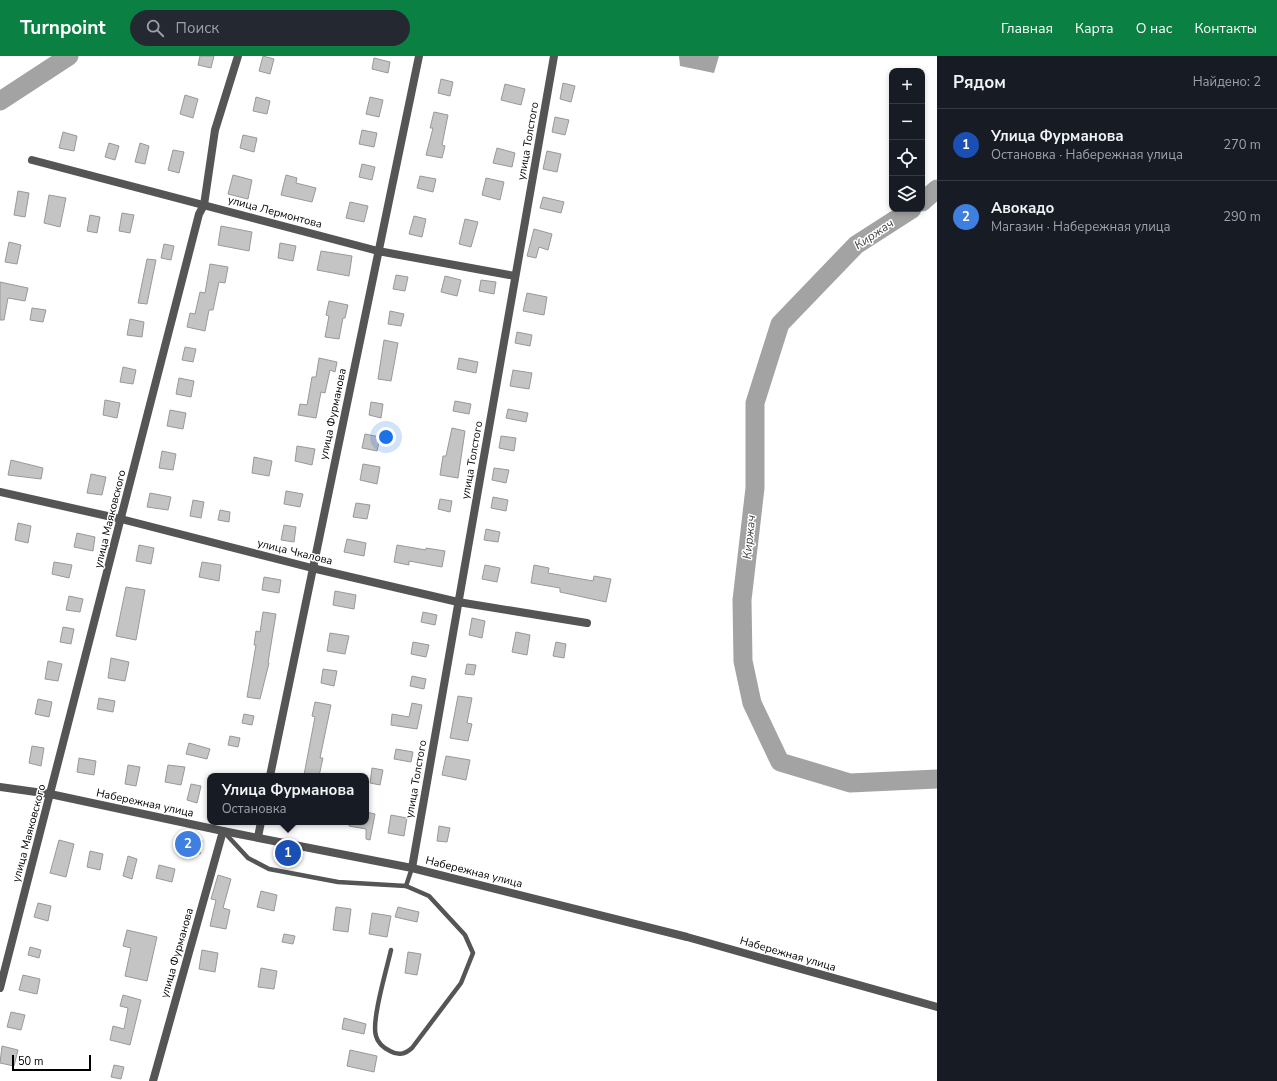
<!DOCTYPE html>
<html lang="ru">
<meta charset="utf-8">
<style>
body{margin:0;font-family:"Nunito Sans",sans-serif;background:#242831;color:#f1f3f6}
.controls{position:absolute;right:12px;top:12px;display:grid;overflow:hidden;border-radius:8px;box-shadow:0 2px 6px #0003}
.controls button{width:36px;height:36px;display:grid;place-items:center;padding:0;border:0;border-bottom:1px solid #363941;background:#171b24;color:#f1f3f6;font:20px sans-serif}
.scale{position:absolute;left:12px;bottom:10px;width:79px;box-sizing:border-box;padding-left:4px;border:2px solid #000;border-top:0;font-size:11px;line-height:14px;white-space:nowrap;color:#000;-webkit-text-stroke:3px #fff;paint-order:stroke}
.you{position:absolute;left:386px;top:381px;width:14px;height:14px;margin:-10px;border:3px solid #fff;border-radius:50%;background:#1a73e8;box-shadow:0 0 0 6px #1a73e833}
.badge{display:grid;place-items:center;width:26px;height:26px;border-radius:50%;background:#0b8043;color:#fff;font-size:13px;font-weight:700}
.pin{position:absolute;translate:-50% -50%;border:2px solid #fff;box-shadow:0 1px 4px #0006}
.popup{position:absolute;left:207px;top:717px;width:162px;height:52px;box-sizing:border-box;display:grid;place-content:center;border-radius:8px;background:#171b24;filter:drop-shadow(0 1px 3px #0005);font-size:13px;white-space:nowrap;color:#9ea1a6}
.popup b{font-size:15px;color:#f1f3f6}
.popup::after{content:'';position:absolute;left:50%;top:100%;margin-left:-8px;border:8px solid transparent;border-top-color:#171b24}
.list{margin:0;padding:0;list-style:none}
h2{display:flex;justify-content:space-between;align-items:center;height:52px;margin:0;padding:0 16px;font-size:17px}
h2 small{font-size:13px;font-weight:400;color:#9ea1a6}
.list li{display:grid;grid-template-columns:26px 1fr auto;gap:12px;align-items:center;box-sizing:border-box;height:72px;padding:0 16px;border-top:1px solid #363941}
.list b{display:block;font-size:15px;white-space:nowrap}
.list p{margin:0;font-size:13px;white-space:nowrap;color:#9ea1a6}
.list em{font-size:13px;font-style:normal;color:#9ea1a6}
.icon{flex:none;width:22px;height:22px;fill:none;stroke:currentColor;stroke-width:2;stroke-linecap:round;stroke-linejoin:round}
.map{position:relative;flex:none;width:937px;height:1025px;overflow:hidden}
header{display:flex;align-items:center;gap:24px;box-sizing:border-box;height:56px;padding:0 20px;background:#0b8043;color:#fff}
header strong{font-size:19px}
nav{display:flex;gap:22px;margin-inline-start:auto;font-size:14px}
.search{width:280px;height:36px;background:#242831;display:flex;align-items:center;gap:10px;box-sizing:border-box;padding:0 14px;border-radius:22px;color:#9ea1a6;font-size:15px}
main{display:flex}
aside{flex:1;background:#171b24}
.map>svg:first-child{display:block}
</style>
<header>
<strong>Turnpoint</strong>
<div class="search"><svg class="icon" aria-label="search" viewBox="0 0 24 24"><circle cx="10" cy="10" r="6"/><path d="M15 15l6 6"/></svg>Поиск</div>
<nav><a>Главная</a><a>Карта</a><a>О нас</a><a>Контакты</a></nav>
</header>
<main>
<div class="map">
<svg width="937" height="1025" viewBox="0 0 937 1025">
<rect width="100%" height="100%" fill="#fff"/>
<path fill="#a3a3a3" d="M 679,0 L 719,0 L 714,17 L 680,10 Z"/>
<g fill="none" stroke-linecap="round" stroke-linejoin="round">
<g stroke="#a3a3a3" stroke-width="19">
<path d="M 0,45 L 69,0"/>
<path d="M 922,146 L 937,133"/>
<path d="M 912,153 L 856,189 L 780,268 L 755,347 L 755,432 L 742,544 L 743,605 L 752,647 L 780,706 L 850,727 L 937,723"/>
</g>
</g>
<g fill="#c4c4c4" stroke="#999">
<path d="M 200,0 L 214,0 L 211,12 L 198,9 Z"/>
<path d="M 263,0 L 274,3 L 270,18 L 259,15 Z"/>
<path d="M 374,2 L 390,6 L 388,17 L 372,13 Z"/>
<path d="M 441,23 L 453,26 L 450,40 L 438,37 Z"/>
<path d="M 563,27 L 575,30 L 571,46 L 560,43 Z"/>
<path d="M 505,28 L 525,33 L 521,49 L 501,44 Z"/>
<path d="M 185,39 L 198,43 L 193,62 L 180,58 Z"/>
<path d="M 256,41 L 270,45 L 267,58 L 253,55 Z"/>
<path d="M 370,41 L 383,44 L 379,61 L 366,58 Z"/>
<path d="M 434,56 L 448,59 L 442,89 L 445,90 L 442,102 L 426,99 L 433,72 L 430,72 Z"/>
<path d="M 555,61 L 569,64 L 565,79 L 552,76 Z"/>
<path d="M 362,74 L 377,77 L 374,91 L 359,88 Z"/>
<path d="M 63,76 L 77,80 L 74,95 L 59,92 Z"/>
<path d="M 243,79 L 257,82 L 254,96 L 240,92 Z"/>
<path d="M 109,87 L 119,90 L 115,104 L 105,101 Z"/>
<path d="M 140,87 L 149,90 L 145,108 L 135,106 Z"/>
<path d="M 497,92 L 515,97 L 512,111 L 493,107 Z"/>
<path d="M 173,94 L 184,96 L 179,117 L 168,114 Z"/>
<path d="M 547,95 L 561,98 L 557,116 L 543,113 Z"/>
<path d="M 362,108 L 375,111 L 372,124 L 359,121 Z"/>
<path d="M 233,119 L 252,124 L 248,143 L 228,138 Z"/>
<path d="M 286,119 L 297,122 L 296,127 L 316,132 L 312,146 L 281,139 Z"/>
<path d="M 420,120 L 436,123 L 433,136 L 417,132 Z"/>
<path d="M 486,122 L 504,126 L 500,144 L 482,139 Z"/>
<path d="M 18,135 L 29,137 L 25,161 L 14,159 Z"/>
<path d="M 49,139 L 66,142 L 60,171 L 44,167 Z"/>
<path d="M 543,141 L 564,146 L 561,157 L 540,152 Z"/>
<path d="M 350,146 L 368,150 L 364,166 L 346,162 Z"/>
<path d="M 122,157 L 134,159 L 130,177 L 119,175 Z"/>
<path d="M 90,159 L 100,161 L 97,177 L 87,175 Z"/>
<path d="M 414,160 L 426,163 L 422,181 L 409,178 Z"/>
<path d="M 465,163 L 478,166 L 471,191 L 459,188 Z"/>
<path d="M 221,170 L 252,176 L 249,195 L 218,189 Z"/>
<path d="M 534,173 L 552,178 L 548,194 L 539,191 L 536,202 L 527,200 Z"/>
<path d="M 9,186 L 21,189 L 17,208 L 5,206 Z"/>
<path d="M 280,187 L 296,190 L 293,205 L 278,202 Z"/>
<path d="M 164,188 L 174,190 L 171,204 L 161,202 Z"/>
<path d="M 321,195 L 352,200 L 349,220 L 317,214 Z"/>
<path d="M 147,203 L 156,204 L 147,248 L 138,247 Z"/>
<path d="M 210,208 L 228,211 L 225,227 L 219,226 L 213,254 L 209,254 L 205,275 L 187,271 L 190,257 L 195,258 L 200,236 L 205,237 Z"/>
<path d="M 396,219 L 408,221 L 405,235 L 393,233 Z"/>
<path d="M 445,220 L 461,224 L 457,240 L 441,236 Z"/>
<path d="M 481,224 L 496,226 L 494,238 L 479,235 Z"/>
<path d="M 0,226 L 28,232 L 25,245 L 8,242 L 4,264 L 0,264 Z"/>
<path d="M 527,237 L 547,241 L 544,259 L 523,255 Z"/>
<path d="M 329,245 L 348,249 L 345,262 L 343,262 L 339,283 L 325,281 L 329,260 L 326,259 Z"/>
<path d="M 32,252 L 46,254 L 43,266 L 30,264 Z"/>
<path d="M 390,255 L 404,258 L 401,270 L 388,268 Z"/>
<path d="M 130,263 L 144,266 L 142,281 L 127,279 Z"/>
<path d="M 517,276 L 532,279 L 530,290 L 515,287 Z"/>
<path d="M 384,284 L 398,287 L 391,325 L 378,323 Z"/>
<path d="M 185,291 L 196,293 L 193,306 L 182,304 Z"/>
<path d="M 319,302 L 337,306 L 335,316 L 330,314 L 325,337 L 321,336 L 316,362 L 298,359 L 300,348 L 307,349 L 312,321 L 316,321 Z"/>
<path d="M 459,302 L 478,306 L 476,317 L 457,313 Z"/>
<path d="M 123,311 L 136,314 L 133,328 L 120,326 Z"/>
<path d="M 513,314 L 532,317 L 529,333 L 510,330 Z"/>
<path d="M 179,322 L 194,325 L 191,341 L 176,338 Z"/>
<path d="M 105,344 L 120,347 L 117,362 L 103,359 Z"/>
<path d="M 455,345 L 471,348 L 469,358 L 453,355 Z"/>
<path d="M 371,346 L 383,348 L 381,362 L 369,359 Z"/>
<path d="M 508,353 L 528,357 L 526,366 L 506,362 Z"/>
<path d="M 170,354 L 186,357 L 183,373 L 167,370 Z"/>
<path d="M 452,372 L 465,375 L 458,422 L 440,419 L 443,400 L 446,400 Z"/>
<path d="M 365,378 L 380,381 L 377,395 L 362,392 Z"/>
<path d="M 501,380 L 516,382 L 514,395 L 499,392 Z"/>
<path d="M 297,390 L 315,393 L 312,409 L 295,405 Z"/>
<path d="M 162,395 L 176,398 L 173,414 L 159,412 Z"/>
<path d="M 254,401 L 272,405 L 269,420 L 252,417 Z"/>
<path d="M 11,404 L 43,412 L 41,423 L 8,419 Z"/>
<path d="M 363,408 L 380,411 L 377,428 L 360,424 Z"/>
<path d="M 494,412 L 509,414 L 506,427 L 492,424 Z"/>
<path d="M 91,418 L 106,421 L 102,439 L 87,437 Z"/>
<path d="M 286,435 L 303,438 L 300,451 L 284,448 Z"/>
<path d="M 150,437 L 171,441 L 168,454 L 147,451 Z"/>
<path d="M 493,441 L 508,444 L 506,455 L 491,452 Z"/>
<path d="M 440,443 L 452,445 L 450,456 L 438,453 Z"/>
<path d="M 193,444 L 204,446 L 201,462 L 190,460 Z"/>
<path d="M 356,447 L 370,449 L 367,463 L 353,461 Z"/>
<path d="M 220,454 L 230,456 L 229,466 L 218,464 Z"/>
<path d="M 18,467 L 31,470 L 28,487 L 15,484 Z"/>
<path d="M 284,469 L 296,471 L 294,486 L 281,484 Z"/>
<path d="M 486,473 L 500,476 L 498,486 L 484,484 Z"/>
<path d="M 77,477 L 95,481 L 93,495 L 74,491 Z"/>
<path d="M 347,483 L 366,487 L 364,500 L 344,496 Z"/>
<path d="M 139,489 L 154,492 L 151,508 L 136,505 Z"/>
<path d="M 397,489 L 426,494 L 426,492 L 445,495 L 442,511 L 409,505 L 409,509 L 394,506 Z"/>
<path d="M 54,506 L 72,509 L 69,522 L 52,518 Z"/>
<path d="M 202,506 L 221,509 L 219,525 L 199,521 Z"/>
<path d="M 485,509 L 500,512 L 497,526 L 482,523 Z"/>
<path d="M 534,509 L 549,512 L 548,517 L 593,525 L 594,520 L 611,523 L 606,546 L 560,536 L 560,532 L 531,527 Z"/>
<path d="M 264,521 L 281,524 L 279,537 L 262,534 Z"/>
<path d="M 126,531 L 145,534 L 136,584 L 116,580 Z"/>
<path d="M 335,535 L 356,539 L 354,553 L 333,549 Z"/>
<path d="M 69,540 L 83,543 L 80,556 L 66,554 Z"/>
<path d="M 263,556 L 276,558 L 268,607 L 269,607 L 260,643 L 247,641 L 256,589 L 254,589 L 256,575 L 260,576 Z"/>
<path d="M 423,556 L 437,559 L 435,569 L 421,566 Z"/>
<path d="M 472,562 L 485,565 L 482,582 L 469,579 Z"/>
<path d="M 63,571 L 74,573 L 71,588 L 60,586 Z"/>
<path d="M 516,576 L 530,579 L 527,599 L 512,596 Z"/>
<path d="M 330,577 L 349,580 L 345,598 L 327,595 Z"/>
<path d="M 413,586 L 429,589 L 426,601 L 411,598 Z"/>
<path d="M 556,586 L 566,588 L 564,602 L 553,600 Z"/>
<path d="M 111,602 L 129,606 L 125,625 L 108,622 Z"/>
<path d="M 48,605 L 62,608 L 58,625 L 45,623 Z"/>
<path d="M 467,608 L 476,609 L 474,619 L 465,618 Z"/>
<path d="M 323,613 L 337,615 L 334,630 L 321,627 Z"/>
<path d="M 412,620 L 426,623 L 424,633 L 410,630 Z"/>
<path d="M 458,640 L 472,642 L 467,667 L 472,668 L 468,685 L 450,682 Z"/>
<path d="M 99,642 L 115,645 L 113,656 L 97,653 Z"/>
<path d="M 38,643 L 52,646 L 49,661 L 35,658 Z"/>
<path d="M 315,646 L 331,649 L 320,702 L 323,702 L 319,720 L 304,719 L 315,661 L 312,660 Z"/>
<path d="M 412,647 L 422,649 L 417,673 L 391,669 L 392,658 L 409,661 Z"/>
<path d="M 244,658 L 254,660 L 252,669 L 242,667 Z"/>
<path d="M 230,680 L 240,682 L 238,691 L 228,689 Z"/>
<path d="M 189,687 L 210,693 L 207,703 L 186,698 Z"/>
<path d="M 32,690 L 44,692 L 41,710 L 29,707 Z"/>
<path d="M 396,693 L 413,696 L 411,706 L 394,703 Z"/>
<path d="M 446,700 L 470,704 L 466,724 L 442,719 Z"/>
<path d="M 79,702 L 96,705 L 94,719 L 77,716 Z"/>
<path d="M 128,709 L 140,711 L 136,730 L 125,728 Z"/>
<path d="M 168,709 L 185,711 L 181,729 L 165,726 Z"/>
<path d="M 372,712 L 383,714 L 380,729 L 370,727 Z"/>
<path d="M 191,728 L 201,730 L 197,747 L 187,744 Z"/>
<path d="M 366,756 L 375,758 L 370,784 L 366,783 L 366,773 L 349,770 L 349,766 L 366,766 Z"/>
<path d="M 391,759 L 407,762 L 404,780 L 388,777 Z"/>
<path d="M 439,770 L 450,772 L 447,786 L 437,785 Z"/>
<path d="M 178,779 L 203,785 L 200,798 L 175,792 Z"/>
<path d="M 59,784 L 74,788 L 66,821 L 50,817 Z"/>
<path d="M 90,795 L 103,798 L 100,814 L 87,811 Z"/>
<path d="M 128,800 L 137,803 L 132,823 L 123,820 Z"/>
<path d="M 159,809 L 175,813 L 172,826 L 156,822 Z"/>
<path d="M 218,819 L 231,823 L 223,852 L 230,854 L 226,873 L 210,870 L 216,844 L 211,843 Z"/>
<path d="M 261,835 L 277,839 L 274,855 L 257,851 Z"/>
<path d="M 38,847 L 51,850 L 48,865 L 34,861 Z"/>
<path d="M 336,851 L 351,853 L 348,876 L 333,874 Z"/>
<path d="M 398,851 L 419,856 L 417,866 L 395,861 Z"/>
<path d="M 372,857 L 391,860 L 387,881 L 369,878 Z"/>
<path d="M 127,874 L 157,881 L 147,925 L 125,920 L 131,892 L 123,890 Z"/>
<path d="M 284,878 L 295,880 L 293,888 L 282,886 Z"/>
<path d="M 30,891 L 41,894 L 39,902 L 28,899 Z"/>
<path d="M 202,894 L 218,897 L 215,916 L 199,913 Z"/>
<path d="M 408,896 L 421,898 L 417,919 L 405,917 Z"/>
<path d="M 261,912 L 277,915 L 274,933 L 258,931 Z"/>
<path d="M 23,919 L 40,923 L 37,938 L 19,934 Z"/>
<path d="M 123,939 L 141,944 L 130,989 L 110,984 L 113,970 L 124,973 L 128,952 L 120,950 Z"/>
<path d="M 11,956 L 25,959 L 21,974 L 7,971 Z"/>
<path d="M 344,962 L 366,968 L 364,978 L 342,973 Z"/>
<path d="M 2,990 L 18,994 L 14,1010 L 0,1007 Z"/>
<path d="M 350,994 L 377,1000 L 374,1016 L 347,1010 Z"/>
<path d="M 114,1009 L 124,1011 L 121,1023 L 111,1021 Z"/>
</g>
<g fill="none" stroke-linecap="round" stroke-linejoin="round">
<g stroke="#555" stroke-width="4.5">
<path d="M 224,776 L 248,802 L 269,813 L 338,826 L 406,830 L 429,840 L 465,879 L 473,897 L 461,927 L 412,992 C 405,998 399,1000 390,995 C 384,992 378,988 376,980 C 371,965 387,912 391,894"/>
<path d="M 406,830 L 412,812"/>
</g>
<g stroke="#555" stroke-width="8">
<path d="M 32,104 L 378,195 L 515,220"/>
<path d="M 0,436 L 121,463 L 312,512 L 458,546 L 587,567"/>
<path d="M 270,720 L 419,0"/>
<path d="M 258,781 L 261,766"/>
<path d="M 412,812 L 554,0"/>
<path d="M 0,932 L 199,158 L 204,149 L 215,74 L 238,0"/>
<path d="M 153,1025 L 223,775"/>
</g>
<path stroke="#555" stroke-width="8" d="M 0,731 L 50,738 L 223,775 L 412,812 L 687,881 L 937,951"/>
</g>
<g text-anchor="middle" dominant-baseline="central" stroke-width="3" stroke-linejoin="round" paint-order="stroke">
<g font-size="11" fill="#000" stroke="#fff">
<text transform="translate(528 85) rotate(-80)">улица Толстого</text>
<text transform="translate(275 156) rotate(15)">улица Лермонтова</text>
<text transform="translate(333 358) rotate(-78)">улица Фурманова</text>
<text transform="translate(472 404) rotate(-80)">улица Толстого</text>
<text transform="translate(110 463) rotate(-76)">улица Маяковского</text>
<text transform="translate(295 496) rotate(14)">улица Чкалова</text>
<text transform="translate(416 723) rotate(-80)">улица Толстого</text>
<text transform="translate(145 747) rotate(12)">Набережная улица</text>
<text transform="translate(29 777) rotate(-75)">улица Маяковского</text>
<text transform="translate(474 816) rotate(14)">Набережная улица</text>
<text transform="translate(177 897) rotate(-74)">улица Фурманова</text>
<text transform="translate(788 898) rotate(16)">Набережная улица</text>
</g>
<g font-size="12" font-style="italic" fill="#444" stroke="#fff">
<text transform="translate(874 178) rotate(-34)">Киржач</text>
<text transform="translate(749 481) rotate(-84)">Киржач</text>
</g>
</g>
</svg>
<div class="controls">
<button>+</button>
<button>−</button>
<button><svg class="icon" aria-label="locate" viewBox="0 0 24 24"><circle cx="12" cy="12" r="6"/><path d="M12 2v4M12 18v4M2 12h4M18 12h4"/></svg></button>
<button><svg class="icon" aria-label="layers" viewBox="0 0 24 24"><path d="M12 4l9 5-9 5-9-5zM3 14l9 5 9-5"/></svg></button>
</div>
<div class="scale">50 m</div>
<div class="you"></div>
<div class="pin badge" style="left:288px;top:797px;background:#1a4fb4">1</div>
<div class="popup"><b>Улица Фурманова</b>Остановка</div>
<div class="pin badge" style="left:188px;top:788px;background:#3f7fe0">2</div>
</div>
<aside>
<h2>Рядом<small>Найдено: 2</small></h2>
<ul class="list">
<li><span class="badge" style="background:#1a4fb4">1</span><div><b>Улица Фурманова</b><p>Остановка · Набережная улица</p></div><em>270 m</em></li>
<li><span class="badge" style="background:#3f7fe0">2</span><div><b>Авокадо</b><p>Магазин · Набережная улица</p></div><em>290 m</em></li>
</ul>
</aside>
</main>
